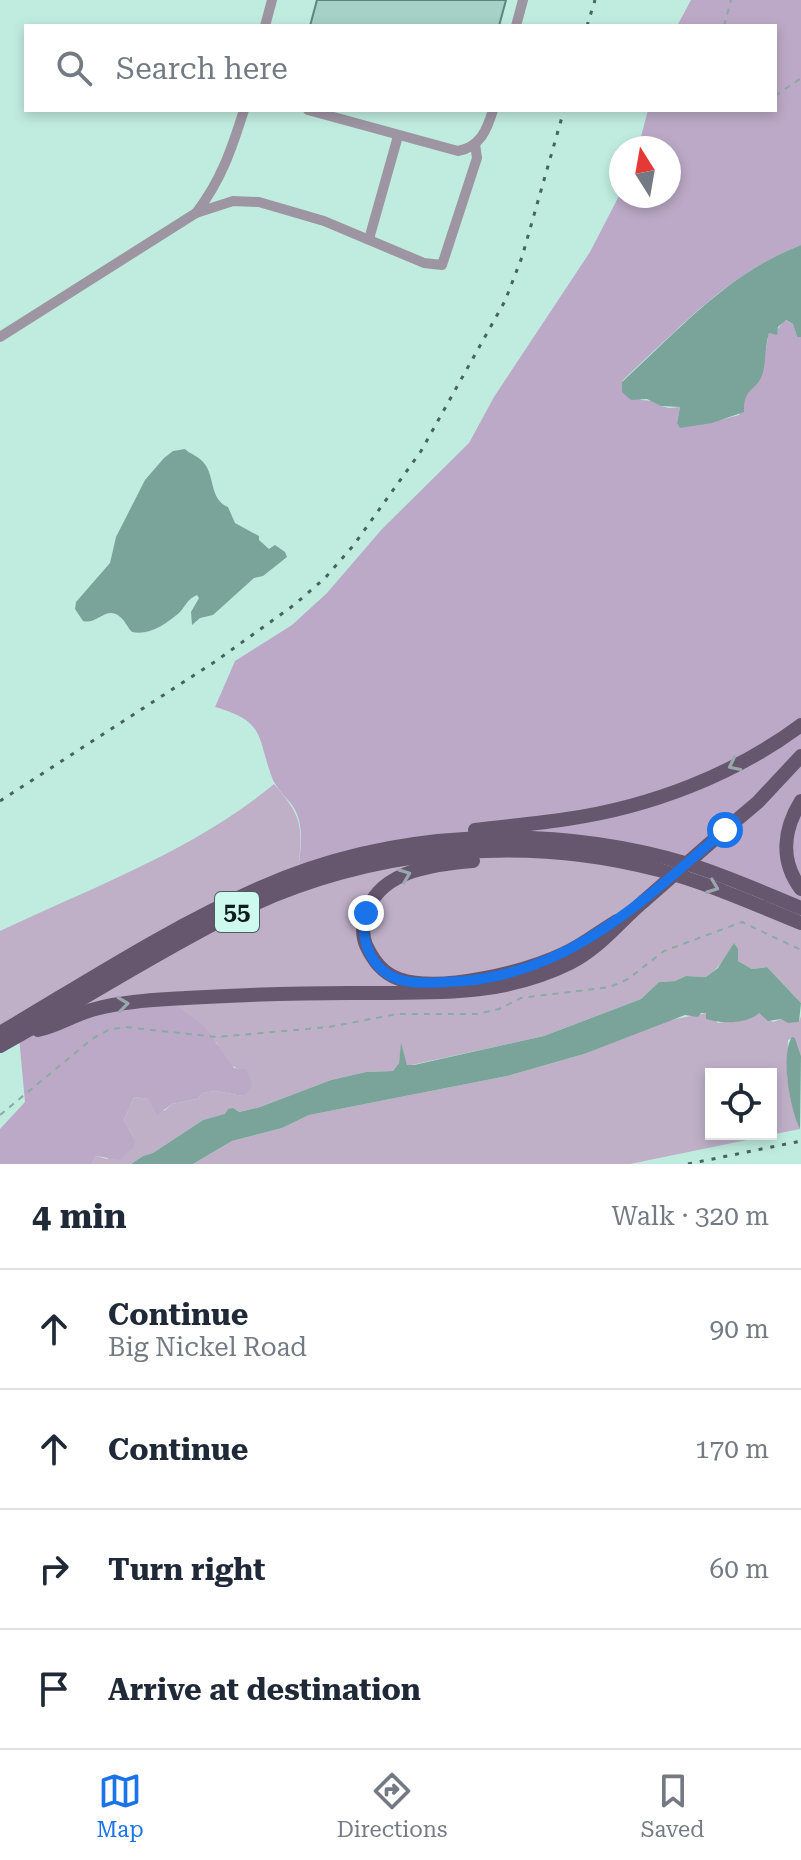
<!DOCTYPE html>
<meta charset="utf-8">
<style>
body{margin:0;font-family:"Roboto Serif",serif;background:#f2f2f3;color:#1f2937}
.controls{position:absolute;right:24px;bottom:24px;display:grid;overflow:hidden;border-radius:0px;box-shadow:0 4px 12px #0003}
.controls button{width:72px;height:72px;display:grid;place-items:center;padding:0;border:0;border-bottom:2px solid #e0e1e3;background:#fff;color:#1f2937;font:40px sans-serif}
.compass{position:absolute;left:609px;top:136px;width:72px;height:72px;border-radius:50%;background:#fff;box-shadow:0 4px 12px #0003;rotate:349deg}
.stop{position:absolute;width:24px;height:24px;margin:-18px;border:6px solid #1a73e8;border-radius:50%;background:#fff}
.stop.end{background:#1a73e8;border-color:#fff;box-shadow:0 2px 8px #0008}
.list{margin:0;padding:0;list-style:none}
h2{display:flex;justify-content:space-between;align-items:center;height:104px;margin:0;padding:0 32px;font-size:34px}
h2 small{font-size:26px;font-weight:400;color:#747a83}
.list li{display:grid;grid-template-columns:52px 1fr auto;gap:24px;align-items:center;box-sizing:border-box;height:120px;padding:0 32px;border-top:2px solid #e0e1e3}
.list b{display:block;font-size:30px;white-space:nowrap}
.list p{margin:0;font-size:26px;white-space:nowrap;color:#747a83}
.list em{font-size:26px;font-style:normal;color:#747a83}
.icon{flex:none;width:44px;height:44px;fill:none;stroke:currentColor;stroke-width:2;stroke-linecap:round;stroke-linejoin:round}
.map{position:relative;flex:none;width:801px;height:1164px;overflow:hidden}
.search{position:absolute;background:#fff;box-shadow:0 4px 12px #0003;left:24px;right:24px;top:24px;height:88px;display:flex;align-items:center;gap:20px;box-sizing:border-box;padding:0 28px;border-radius:0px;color:#747a83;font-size:30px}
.sheet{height:584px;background:#fff}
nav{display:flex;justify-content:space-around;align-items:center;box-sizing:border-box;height:112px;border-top:2px solid #e0e1e3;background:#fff;font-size:22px;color:#747a83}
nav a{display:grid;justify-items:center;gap:4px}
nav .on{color:#1a73e8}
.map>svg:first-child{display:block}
</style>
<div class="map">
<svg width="801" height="1164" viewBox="0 0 801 1164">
<rect width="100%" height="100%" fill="#c0ece0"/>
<g fill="#bfb0c8" fill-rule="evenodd">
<path d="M 274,784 C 305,819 302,828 298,873 L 0,1032 L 0,931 C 93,887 195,850 274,784 Z"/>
<path d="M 525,850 L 658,870 L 801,924 L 801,1003 L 767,967 L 752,969 L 738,961 L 738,949 C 724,955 720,969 706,977 L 686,976 L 675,981 L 659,982 L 641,999 L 544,1036 L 407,1066 L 401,1046 L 399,1063 L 393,1071 L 366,1072 L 331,1080 L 260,1107 L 203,1120 L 153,1153 L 143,1156 L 131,1164 L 92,1164 L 96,1156 L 107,1159 L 134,1138 L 124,1120 L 134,1097 L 150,1099 L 164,1111 L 172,1104 L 197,1099 L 203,1093 L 216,1091 L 243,1096 L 241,1069 C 227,1067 222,1053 216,1042 L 26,1032 L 198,933 L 361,869 Z"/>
<path d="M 706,1013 L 718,1023 L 743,1019 L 759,1013 L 773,1022 L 781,1019 L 799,1022 L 801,1016 L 801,1056 L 795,1038 L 788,1040 L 787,1077 L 800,1129 L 630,1164 L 193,1164 L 232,1141 L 282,1128 L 309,1115 L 507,1076 L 584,1054 L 665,1021 ZM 711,1074 L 771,1074 L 771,1134 L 711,1134 Z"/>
</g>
<g fill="#bca9c7">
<path d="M 691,0 L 801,0 L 801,245 C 728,273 678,330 622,381 L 641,400 L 654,401 L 661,406 L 669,408 L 680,407 L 677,423 C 700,425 717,421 739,415 L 743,397 L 764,361 L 769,332 L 776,331 L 785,320 L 793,324 L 797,337 L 801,337 L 801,907 L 745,884 L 564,839 L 298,873 C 300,850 306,825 292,805 C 286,797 277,789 273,780 C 256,736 267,722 215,707 L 235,661 L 292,625 L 327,593 L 382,529 L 469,443 L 494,397 L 590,252 L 621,192 L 621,196 L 669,196 L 669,148 L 638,148 L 648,110 L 775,110 L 775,26 L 677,26 Z"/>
<path d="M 166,998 L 204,1026 L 234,1068 L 246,1069 L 252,1082 L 250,1089 L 243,1096 L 216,1091 L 203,1093 L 197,1099 L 172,1104 L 157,1115 L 149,1099 L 134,1097 L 124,1120 L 134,1138 L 134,1147 L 119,1160 L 96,1156 L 92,1164 L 0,1164 L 0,1129 L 25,1102 L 19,1037 L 26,1032 Z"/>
</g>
<g fill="#7aa499">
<path d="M 801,245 L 801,337 L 797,337 L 793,324 L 786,320 L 778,327 L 777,335 L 769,333 C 765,347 766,360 763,372 C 758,392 743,386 744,412 L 712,423 L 680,428 L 677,423 L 680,407 L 661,406 L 647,399 L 631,400 L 622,392 L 622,382 C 678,331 728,273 801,245 Z"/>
<path d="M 185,449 C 190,454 196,455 201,460 C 216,472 208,499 228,507 L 235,523 L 259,536 L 259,540 L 269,549 L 275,545 L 285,552 L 287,557 L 263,576 L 254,578 L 213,615 L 200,618 L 192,625 L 191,612 L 199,598 L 197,595 C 187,599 186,606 179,613 C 166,624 149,636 132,632 C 127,627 125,620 119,616 C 106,606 97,625 83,621 L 75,609 L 76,602 L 110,563 L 116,537 L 145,480 L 164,458 L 173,451 Z"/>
<path d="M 734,943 L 738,949 L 738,961 L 752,969 L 767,967 L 801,1003 L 799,1022 L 788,1023 L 781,1019 L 768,1021 L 759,1013 C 748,1024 720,1024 706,1019 L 706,1013 L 701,1013 L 698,1017 L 685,1015 L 584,1054 L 507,1076 L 309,1115 L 282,1128 L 232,1141 L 193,1164 L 131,1164 L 143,1156 L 153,1153 L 203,1120 L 225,1114 L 228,1109 L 233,1108 L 239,1112 L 260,1107 L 331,1080 L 366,1072 L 393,1071 L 399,1063 L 401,1043 L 407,1065 L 414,1065 L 544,1036 L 641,999 L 659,982 L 675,981 L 686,976 L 706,977 L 718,968 Z"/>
<path d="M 792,1037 L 795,1038 L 801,1056 L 800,1129 C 790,1110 780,1054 792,1037 Z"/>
</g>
<path fill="#a6d1c6" stroke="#5d867c" stroke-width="2" d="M 317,0 L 506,0 L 499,26 L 310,26 Z"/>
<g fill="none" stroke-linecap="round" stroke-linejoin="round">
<g stroke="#88aba2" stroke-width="2" stroke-dasharray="6 6" stroke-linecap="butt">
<path d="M 724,26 L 731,0"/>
<path d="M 775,96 L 801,78"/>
<path d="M 0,1115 L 92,1039 L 108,1030 L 124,1027 L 217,1037 L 329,1027 L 397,1014 L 477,1014 L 499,1009 L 521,998 L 610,987 L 628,979 L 664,951 L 742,922 L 801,950"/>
</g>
<g stroke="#9e95a3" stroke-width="10">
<path d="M 265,26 L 272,0"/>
<path d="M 516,26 L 523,0"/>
<path d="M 308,110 L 458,151 C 480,147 487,130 493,110"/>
<path d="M 196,213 L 233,201 L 259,202 L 324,221 L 424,263 L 442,265 L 477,158 L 475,144"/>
<path d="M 369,239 L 398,136"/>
<path d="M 0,337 L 196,213 C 221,181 232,148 244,110"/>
</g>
<g stroke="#66576f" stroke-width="14">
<path d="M 801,801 C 783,830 780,861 801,889"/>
<path d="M 475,830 C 505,826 536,824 567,819 C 650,807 734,775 801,725"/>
<path d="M 725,830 L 758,802 L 801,756"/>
<path d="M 473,861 C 436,864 383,870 368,909 C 363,921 361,933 366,945 C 373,960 382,973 399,979 C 441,993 525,972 565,953 C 583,945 600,931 617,921"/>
<path d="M 38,1030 C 58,1026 75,1014 95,1009 C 124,1001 156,1000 185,998 C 240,995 295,993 349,993 C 427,992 497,999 570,963 C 601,947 618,923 644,901"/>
<path d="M 0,1033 C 85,983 169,928 260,888 C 392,829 550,823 688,864 C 727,876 764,893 801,908"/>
<path d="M 0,1046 C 78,1003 153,954 233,914 C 363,849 519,833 659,870 C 708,883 754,904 801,923"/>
</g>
<g stroke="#48625c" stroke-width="3" stroke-dasharray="4 8" stroke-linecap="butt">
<path d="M 587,26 L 595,0"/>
<path d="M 0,801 L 216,661 L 294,605 L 325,578 L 353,546 L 421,451 L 505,301 L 522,257 L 564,110"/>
<path d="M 688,1164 L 801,1141"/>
</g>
<path stroke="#66576f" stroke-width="14" d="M 644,901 L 725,830"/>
</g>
<defs><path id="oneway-chevron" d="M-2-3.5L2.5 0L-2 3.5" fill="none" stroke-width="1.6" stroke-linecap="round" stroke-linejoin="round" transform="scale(2)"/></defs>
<g stroke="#9aa8ae">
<use href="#oneway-chevron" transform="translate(734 765) rotate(154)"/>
<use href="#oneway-chevron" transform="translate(405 875) rotate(-21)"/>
<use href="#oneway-chevron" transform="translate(713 887) rotate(21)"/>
<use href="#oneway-chevron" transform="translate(123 1004) rotate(-7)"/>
</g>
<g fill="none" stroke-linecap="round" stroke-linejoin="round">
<path stroke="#1a73e8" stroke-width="10" d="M 366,913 C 360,934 367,959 386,973 C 403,985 426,983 446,982 C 563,980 642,902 725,830"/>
</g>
<g text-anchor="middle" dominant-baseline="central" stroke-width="8" stroke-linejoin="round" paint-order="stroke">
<rect fill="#cdf9ee" stroke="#475f5a" stroke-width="2" x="215" y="892" width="44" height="40" rx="6"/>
<g font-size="24" font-weight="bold" fill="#0d1d1a">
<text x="237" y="912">55</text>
</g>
</g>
</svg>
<div class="controls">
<button><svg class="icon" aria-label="locate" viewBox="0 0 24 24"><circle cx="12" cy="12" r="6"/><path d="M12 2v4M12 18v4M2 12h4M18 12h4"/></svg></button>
</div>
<svg class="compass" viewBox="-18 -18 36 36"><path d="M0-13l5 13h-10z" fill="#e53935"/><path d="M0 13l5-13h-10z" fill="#747a83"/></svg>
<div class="stop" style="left:725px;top:830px"></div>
<div class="stop end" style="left:366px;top:913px"></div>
<div class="search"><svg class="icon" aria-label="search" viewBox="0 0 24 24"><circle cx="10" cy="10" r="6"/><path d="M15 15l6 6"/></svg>Search here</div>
</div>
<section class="sheet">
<h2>4 min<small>Walk · 320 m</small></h2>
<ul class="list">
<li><svg class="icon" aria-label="ahead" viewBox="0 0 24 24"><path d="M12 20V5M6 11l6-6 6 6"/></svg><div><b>Continue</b><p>Big Nickel Road</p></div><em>90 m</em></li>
<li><svg class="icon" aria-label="ahead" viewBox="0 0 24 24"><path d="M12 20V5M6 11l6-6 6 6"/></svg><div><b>Continue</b></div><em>170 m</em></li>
<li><svg class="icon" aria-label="right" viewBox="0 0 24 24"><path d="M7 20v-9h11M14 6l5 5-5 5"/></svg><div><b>Turn right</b></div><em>60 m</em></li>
<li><svg class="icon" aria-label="arrive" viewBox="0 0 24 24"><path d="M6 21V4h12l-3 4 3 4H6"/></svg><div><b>Arrive at destination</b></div></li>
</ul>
</section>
<nav>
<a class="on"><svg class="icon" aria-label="map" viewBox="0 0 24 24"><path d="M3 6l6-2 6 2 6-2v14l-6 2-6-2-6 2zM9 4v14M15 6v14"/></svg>Map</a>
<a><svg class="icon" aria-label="directions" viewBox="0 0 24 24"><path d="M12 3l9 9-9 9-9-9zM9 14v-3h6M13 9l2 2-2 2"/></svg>Directions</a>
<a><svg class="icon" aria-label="saved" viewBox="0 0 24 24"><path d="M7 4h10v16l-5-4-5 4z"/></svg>Saved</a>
</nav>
